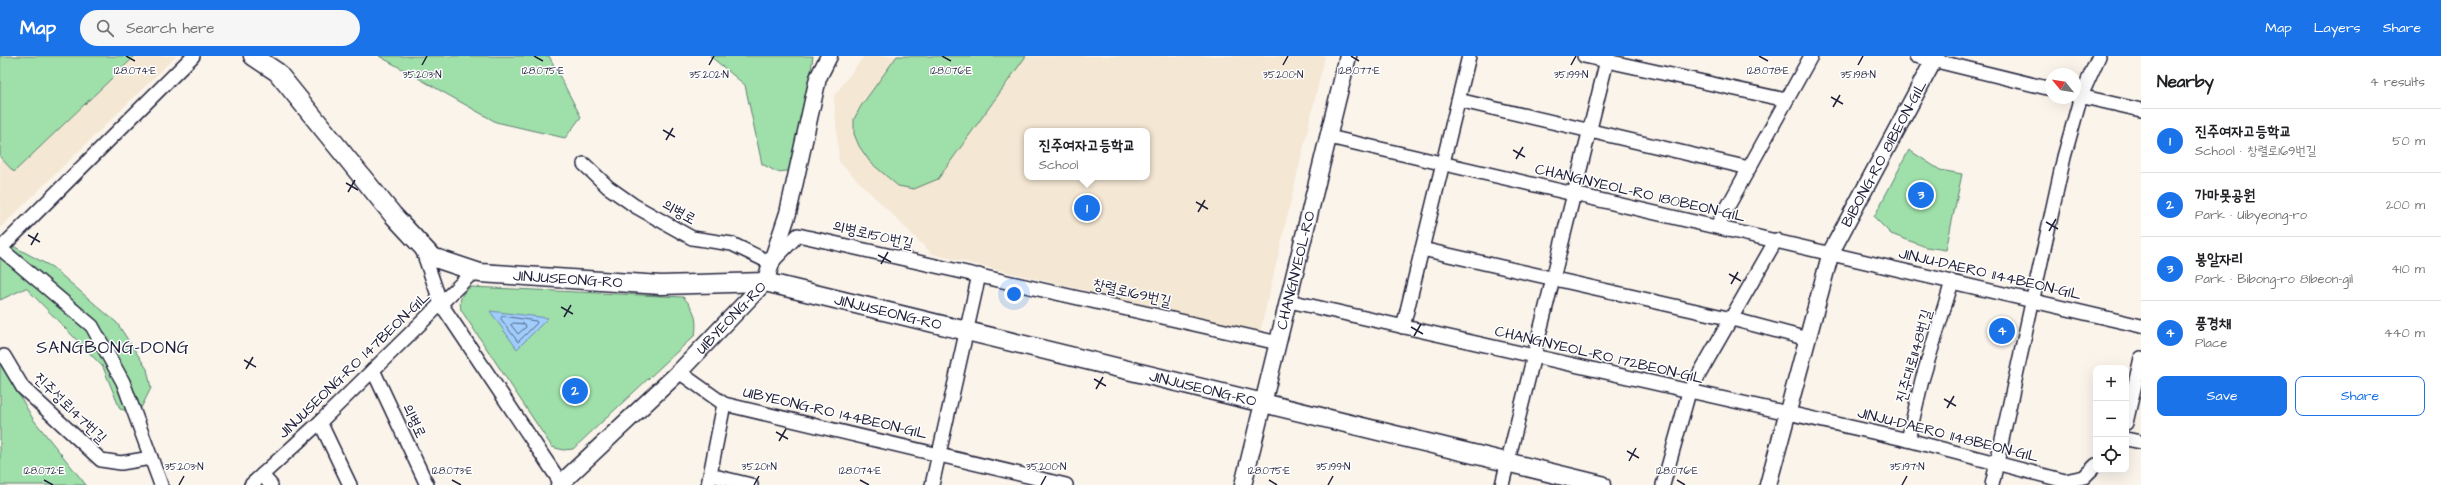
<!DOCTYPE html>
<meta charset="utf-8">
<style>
body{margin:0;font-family:"Architects Daughter","Poor Story",sans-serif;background:#f6f6f6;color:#202124}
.controls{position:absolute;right:12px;bottom:12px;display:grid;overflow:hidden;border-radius:8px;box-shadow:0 4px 16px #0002}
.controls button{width:36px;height:36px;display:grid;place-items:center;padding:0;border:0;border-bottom:1px solid #e0e0e0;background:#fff;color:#202124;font:20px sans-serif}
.compass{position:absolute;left:2045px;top:12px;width:36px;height:36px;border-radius:50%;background:#fff;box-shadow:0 4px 16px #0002;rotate:300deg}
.you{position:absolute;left:1014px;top:238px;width:14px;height:14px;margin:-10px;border:3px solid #fff;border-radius:50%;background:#1a73e8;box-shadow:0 0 0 6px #1a73e833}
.badge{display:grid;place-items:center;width:26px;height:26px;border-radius:50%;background:#1a73e8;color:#fff;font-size:13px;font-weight:700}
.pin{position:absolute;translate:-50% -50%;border:2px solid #fff;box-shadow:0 1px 4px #0006}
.popup{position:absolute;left:1024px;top:72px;width:126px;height:52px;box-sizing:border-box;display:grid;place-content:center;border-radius:8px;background:#fff;filter:drop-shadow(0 1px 3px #0005);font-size:13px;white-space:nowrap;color:#757577}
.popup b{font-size:15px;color:#202124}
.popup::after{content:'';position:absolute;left:50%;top:100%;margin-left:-8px;border:8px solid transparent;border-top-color:#fff}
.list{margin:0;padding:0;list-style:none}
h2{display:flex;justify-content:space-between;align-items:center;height:52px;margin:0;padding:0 16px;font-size:17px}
h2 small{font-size:13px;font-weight:400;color:#757577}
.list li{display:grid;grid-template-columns:26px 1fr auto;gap:12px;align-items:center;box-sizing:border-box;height:64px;padding:0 16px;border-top:1px solid #e0e0e0}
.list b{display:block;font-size:15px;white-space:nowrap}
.list p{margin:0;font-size:13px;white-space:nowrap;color:#757577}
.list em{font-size:13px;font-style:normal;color:#757577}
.actions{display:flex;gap:8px;padding:12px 16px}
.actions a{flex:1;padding:9px 0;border:1px solid #1a73e8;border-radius:8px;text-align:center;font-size:14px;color:#1a73e8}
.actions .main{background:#1a73e8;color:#fff}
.icon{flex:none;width:22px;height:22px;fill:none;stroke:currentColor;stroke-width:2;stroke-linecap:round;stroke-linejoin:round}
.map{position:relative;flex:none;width:2141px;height:429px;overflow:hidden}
header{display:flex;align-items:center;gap:24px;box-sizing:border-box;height:56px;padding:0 20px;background:#1a73e8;color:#fff}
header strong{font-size:19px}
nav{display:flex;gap:22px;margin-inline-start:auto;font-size:14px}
.search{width:280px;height:36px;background:#f6f6f6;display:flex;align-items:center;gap:10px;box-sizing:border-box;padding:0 14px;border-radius:22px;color:#757577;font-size:15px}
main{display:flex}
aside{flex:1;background:#fff}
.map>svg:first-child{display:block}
</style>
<header>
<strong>Map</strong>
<div class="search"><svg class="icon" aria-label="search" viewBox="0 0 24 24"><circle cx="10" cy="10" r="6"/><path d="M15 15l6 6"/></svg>Search here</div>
<nav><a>Map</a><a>Layers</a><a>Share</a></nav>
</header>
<main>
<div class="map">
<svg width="2141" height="429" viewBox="0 0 2141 429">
<rect width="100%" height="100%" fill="#faf4eb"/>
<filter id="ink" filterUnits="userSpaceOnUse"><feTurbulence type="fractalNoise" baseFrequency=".025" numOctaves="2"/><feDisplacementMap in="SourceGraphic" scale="8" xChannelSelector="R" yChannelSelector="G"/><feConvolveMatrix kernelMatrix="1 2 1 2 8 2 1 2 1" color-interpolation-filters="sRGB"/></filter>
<g filter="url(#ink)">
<g fill="#f4e7d3" fill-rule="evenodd">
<path d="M 0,0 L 176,0 L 0,172 Z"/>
<path d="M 864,0 L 1325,0 L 1260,276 L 932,198 L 839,106 L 834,40 ZM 1027,75 L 1147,75 L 1147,121 L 1027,121 Z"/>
</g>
<g fill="#9fdfa9" stroke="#608072">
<path d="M 0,0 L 135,0 L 14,116 L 0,101 Z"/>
<path d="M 379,0 L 549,0 L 581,61 L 565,82 L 496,66 Z"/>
<path d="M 710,0 L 813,0 L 806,51 L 806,113 L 777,116 L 762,108 L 745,29 Z"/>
<path d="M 897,0 L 1026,0 L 938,123 L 914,133 L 898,130 L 870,106 L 859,90 L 854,78 L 854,63 L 861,50 Z"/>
<path d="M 1909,94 L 1940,114 L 1962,118 L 1946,194 L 1926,191 L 1891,178 L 1874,161 Z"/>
<path d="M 0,183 L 52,211 L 117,267 L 147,313 L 151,332 L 138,358 L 120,353 L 103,311 L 26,232 L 0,244 Z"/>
<path d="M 471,231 L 683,241 C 694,252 698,263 695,279 L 573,393 L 563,394 L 552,391 L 461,254 C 459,243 461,237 471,231 Z"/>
<path d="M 0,305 L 33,363 L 86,429 L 0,429 Z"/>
</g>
<path fill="#a0cdfb" stroke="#6e89ae" d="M 490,255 L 548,262 L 517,293 Z"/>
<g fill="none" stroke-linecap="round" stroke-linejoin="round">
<g stroke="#546688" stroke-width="1">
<path d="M 503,260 L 536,265 L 537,267 L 518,286 L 501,263 Z"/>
<path d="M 514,267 L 525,268 L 526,271 L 518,278 L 511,269 Z"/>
</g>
<defs>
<g id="minor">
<path d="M 1584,0 L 1786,44"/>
<path d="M 1916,0 L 2051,33"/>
<path d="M 2075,39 L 2141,54"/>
<path d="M 1458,44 L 1749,112"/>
<path d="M 1329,81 L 2141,270"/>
<path d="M 584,108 L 608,131 L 635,150 L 692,182 L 732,188 L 771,207 L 798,179 L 1278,287"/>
<path d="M 1717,170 L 1811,0"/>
<path d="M 0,193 L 193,0"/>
<path d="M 1,193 L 92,270 L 123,326 L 161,429"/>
<path d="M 422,193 L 441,248 L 561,427"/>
<path d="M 1422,193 L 1732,263 L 1808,283"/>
<path d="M 1289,245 L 1908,384 L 2065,425 L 2084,421 L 2096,409"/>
<path d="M 1403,271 L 1469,0"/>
<path d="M 4,300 L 23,332 L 101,404 L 121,407 L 151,402"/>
<path d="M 373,314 L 427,429"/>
<path d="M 679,316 L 724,348 L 1066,429"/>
<path d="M 320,366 L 350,429"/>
<path d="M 2126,367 L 2141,302"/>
<path d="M 2126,383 L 2141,386"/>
<path d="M 1908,384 L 1922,324 L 1952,226"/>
<path d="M 262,419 L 271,429"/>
<path d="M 710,419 L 751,429"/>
<path d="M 251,429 L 320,366 L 473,216 L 480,217"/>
<path d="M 708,429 L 724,348"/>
<path d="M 932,429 L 979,219"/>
<path d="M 1502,429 L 1608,0"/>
<path d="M 1663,429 L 1689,336 L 1776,184"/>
<path d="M 1992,429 L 2064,101 L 2081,40 L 2099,0"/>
</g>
<g id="tertiary">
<path id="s1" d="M 559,429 L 679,316 L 765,226 L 788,157 L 818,22 L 829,0"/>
<path id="s2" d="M 1243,429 L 1348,0"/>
<path id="s3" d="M 1768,429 L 1831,196 L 1936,0"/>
</g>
<g id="secondary">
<path id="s4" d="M 253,0 L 277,16 L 393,159 L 432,201 L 480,217 L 661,229 L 765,226 L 1601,429"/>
</g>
</defs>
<use href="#minor" stroke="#22223b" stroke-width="16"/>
<use href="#tertiary" stroke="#22223b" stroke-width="19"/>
<use href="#secondary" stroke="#22223b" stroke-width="21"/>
<use href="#minor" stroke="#fff" stroke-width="13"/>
<use href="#tertiary" stroke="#fff" stroke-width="16"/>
<use href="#secondary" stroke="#fff" stroke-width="18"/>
</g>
</g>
<path fill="none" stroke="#22223b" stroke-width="1.5" d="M 126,0 L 135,5M 534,0 L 543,5M 942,0 L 951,5M 1351,0 L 1359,5M 1759,0 L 1768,5M 422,9 L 427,0M 709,9 L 714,0M 1283,9 L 1288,0M 1571,9 L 1576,0M 1858,9 L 1863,0M 1831,41 L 1843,48M 1833,51 L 1840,39M 663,74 L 675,81M 666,84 L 673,72M 1513,94 L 1525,101M 1516,103 L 1523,91M 346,127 L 358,134M 348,136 L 355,124M 1196,146 L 1208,153M 1198,156 L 1205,144M 2046,166 L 2058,173M 2049,175 L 2056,163M 28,179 L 40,186M 31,189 L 38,177M 878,199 L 891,206M 881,208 L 888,196M 1729,218 L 1741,225M 1731,228 L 1738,216M 561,251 L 573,258M 564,261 L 571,249M 1411,271 L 1423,278M 1414,280 L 1421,268M 244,304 L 256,311M 246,313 L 253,301M 1094,323 L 1106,330M 1096,333 L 1103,321M 1944,343 L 1956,350M 1947,352 L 1954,340M 776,376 L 788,383M 779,385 L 786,373M 1627,395 L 1639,402M 1629,405 L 1636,392M 44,424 L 53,429M 452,424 L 461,429M 860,424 L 869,429M 1269,424 L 1277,429M 1677,424 L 1685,429M 179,429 L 184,420M 754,429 L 759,420M 1041,429 L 1046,420M 1328,429 L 1333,420M 1902,429 L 1907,420"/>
<g text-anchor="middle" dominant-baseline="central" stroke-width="3" stroke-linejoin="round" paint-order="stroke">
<g font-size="15" fill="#22223b" stroke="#fff">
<text stroke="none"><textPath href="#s3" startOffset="353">BIBONG-RO 81BEON-GIL</textPath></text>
<text transform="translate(1640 137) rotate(13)">CHANGNYEOL-RO 180BEON-GIL</text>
<text transform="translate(679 156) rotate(29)">의병로</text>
<text transform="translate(873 179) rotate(13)">의병로150번길</text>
<text stroke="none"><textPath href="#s2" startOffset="221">CHANGNYEOL-RO</textPath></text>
<text transform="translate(1990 218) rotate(13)">JINJU-DAERO 1144BEON-GIL</text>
<text stroke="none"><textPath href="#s4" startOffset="409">JINJUSEONG-RO</textPath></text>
<text transform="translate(1132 237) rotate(13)">창렬로169번길</text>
<text stroke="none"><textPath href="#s4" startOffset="733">JINJUSEONG-RO</textPath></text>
<text stroke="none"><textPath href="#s1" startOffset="240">UIBYEONG-RO</textPath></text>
<text transform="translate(1599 299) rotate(13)">CHANGNYEOL-RO 172BEON-GIL</text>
<text transform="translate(1914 300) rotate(-74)">진주대로1148번길</text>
<text transform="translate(354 309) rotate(-44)">JINJUSEONG-RO 147BEON-GIL</text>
<text stroke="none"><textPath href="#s4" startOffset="1057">JINJUSEONG-RO</textPath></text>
<text transform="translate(70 352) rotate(44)">진주성로147번길</text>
<text transform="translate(835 357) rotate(13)">UIBYEONG-RO 144BEON-GIL</text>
<text transform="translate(414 365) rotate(65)">의병로</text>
<text transform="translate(1948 379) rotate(14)">JINJU-DAERO 1148BEON-GIL</text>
</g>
<g font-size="17" letter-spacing="1" fill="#22223b" stroke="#fff">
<text x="113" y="292">SANGBONG-DONG</text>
</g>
</g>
<g font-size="10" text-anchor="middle" fill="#22223b" stroke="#fff" stroke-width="3" stroke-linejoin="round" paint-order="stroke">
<text x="135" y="18">128.074°E</text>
<text x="543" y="18">128.075°E</text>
<text x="951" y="18">128.076°E</text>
<text x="1359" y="18">128.077°E</text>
<text x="1768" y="18">128.078°E</text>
<text x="1283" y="22">35.200°N</text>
<text x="422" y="22">35.203°N</text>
<text x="709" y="22">35.202°N</text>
<text x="1571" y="22">35.199°N</text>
<text x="1858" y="22">35.198°N</text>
<text x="184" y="414">35.203°N</text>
<text x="759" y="414">35.201°N</text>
<text x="1046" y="414">35.200°N</text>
<text x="1333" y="414">35.199°N</text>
<text x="1907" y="414">35.197°N</text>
<text x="44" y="418">128.072°E</text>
<text x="452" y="418">128.073°E</text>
<text x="860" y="418">128.074°E</text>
<text x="1269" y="418">128.075°E</text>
<text x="1677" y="418">128.076°E</text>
</g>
</svg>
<div class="controls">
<button>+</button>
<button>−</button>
<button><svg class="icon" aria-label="locate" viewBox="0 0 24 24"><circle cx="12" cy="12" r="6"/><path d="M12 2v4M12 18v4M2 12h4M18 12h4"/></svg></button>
</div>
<svg class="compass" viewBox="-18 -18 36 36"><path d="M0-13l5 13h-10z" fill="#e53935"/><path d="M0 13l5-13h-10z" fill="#757577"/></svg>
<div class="you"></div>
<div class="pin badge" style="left:1087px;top:152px">1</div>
<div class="popup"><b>진주여자고등학교</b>School</div>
<div class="pin badge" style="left:575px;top:335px">2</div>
<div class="pin badge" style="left:1921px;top:139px">3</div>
<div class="pin badge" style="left:2002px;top:275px">4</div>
</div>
<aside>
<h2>Nearby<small>4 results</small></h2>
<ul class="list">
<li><span class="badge">1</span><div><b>진주여자고등학교</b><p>School · 창렬로169번길</p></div><em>50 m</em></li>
<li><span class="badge">2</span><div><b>가마못공원</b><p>Park · Uibyeong-ro</p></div><em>200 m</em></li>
<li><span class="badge">3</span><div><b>봉알자리</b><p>Park · Bibong-ro 81beon-gil</p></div><em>410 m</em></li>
<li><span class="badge">4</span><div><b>풍경채</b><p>Place</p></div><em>440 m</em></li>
</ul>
<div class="actions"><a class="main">Save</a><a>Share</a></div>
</aside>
</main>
